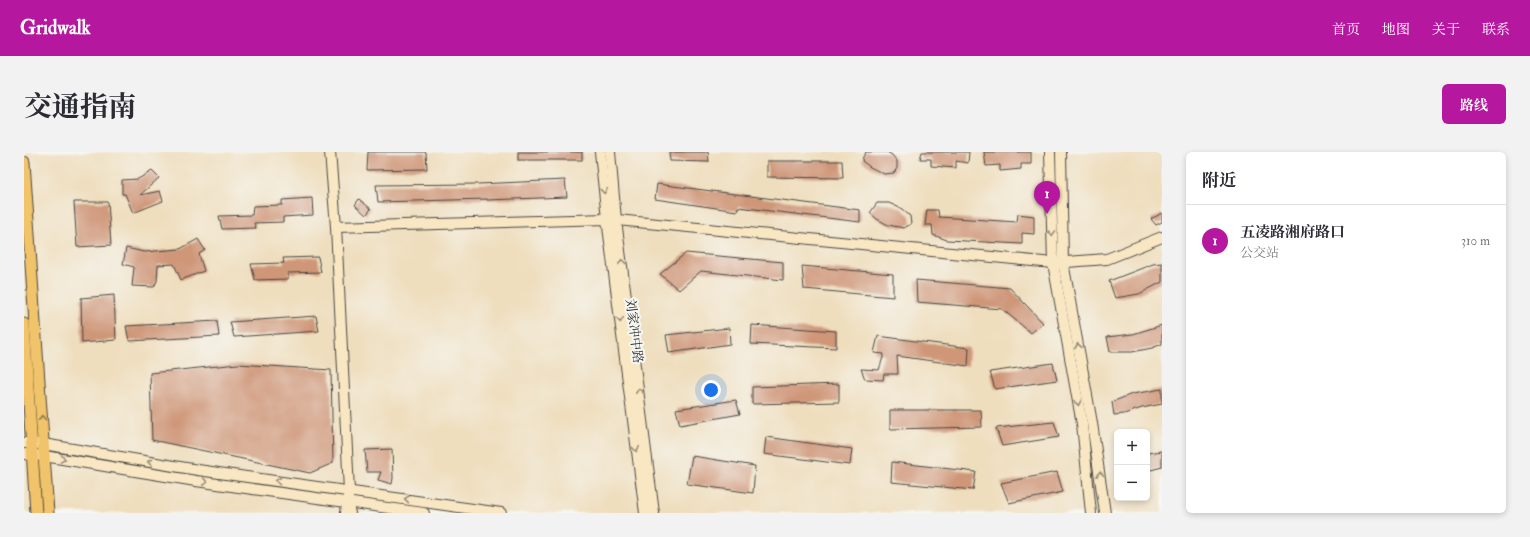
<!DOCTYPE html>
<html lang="zh">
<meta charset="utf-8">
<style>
body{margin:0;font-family:"IM FELL Double Pica","Noto Serif SC",serif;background:#f2f2f3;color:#2b2b33}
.controls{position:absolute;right:12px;bottom:12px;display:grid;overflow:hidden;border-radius:6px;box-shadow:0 2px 6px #0003}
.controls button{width:36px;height:36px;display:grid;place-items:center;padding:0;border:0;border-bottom:1px solid #e1e1e2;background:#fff;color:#2b2b33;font:20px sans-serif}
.you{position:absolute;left:687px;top:238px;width:14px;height:14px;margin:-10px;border:3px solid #fff;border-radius:50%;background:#1a73e8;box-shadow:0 0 0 6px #1a73e833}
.badge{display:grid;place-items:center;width:26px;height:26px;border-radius:50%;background:#b5179e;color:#fff;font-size:13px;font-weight:700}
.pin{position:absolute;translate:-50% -33px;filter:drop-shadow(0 1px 2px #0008)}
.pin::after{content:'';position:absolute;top:21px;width:14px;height:12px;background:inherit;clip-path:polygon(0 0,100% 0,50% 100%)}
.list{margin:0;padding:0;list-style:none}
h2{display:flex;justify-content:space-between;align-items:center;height:52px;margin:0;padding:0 16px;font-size:17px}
h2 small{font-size:13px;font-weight:400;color:#7c7c81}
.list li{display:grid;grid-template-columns:26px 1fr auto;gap:12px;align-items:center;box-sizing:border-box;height:72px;padding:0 16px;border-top:1px solid #e1e1e2}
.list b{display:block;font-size:15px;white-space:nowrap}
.list p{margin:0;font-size:13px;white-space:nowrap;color:#7c7c81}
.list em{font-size:13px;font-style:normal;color:#7c7c81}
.map{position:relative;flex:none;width:1138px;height:361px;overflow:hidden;border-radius:6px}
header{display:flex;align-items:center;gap:24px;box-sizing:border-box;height:56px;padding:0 20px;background:#b5179e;color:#fff}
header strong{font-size:19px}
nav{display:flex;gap:22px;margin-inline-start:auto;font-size:14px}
.intro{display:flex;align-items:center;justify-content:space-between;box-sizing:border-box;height:96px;padding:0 24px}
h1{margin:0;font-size:28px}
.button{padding:10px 18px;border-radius:6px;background:#b5179e;color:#fff;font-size:14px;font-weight:700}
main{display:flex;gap:24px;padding:0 24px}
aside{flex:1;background:#fff;border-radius:6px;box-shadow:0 2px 6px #0003}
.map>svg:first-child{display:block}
</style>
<header>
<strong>Gridwalk</strong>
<nav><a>首页</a><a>地图</a><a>关于</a><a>联系</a></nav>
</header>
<div class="intro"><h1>交通指南</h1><a class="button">路线</a></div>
<main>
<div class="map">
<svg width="1138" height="361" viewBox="0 0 1138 361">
<rect width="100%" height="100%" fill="#f6f6f2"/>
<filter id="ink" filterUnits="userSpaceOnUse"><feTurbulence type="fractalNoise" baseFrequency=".025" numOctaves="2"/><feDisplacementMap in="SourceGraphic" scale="8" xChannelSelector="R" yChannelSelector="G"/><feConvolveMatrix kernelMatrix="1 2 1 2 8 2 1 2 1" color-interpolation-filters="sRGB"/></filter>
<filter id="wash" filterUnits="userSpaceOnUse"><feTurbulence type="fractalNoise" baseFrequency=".012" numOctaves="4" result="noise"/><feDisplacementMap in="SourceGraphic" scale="16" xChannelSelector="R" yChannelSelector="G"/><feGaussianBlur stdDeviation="0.9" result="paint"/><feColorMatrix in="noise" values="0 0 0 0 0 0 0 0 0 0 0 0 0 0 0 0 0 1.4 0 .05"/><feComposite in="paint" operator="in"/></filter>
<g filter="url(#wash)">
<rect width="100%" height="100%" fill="#efdebe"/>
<g id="blocks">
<g fill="#cf9678">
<path d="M 344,0 L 402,0 L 403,17 L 343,18 Z"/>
<rect x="494" y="0" width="64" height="8"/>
<path d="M 645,0 L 684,0 L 685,10 L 646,9 Z"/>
<path d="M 842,0 L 863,0 L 868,3 L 873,9 L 873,16 L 870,21 L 860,22 L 846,15 L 838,9 L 839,5 Z"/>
<path d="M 898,0 L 945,0 L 944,11 L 932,9 L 932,16 L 907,14 L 907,7 L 896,7 Z"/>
<path d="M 960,0 L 1007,0 L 1007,12 L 997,12 L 997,17 L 976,19 L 976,13 L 962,14 Z"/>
<path d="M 743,9 L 818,9 L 819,26 L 743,25 Z"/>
<path d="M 128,19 L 135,26 L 116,43 L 136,39 L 139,49 L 109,61 L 101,42 L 98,42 L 98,28 L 114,27 Z"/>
<path d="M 541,28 L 543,45 L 463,48 L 463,47 L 354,50 L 352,33 L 454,32 Z"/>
<path d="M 633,32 L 836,58 L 836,70 L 714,55 L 713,59 L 631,47 Z"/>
<path d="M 288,46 L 289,63 L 259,65 L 259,70 L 230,71 L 232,76 L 198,77 L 195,64 L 228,63 L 229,54 L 258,53 L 258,48 Z"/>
<path d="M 335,47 L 347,57 L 342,63 L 331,53 Z"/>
<path d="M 50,50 L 84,50 L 87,93 L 53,95 Z"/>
<path d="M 853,51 L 865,51 L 878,57 L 886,64 L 887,72 L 880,76 L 864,73 L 853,67 L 846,61 Z"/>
<path d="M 903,58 L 914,58 L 915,65 L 993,70 L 994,62 L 1010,64 L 1010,82 L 998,81 L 998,92 L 923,88 L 909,83 L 908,73 L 901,73 Z"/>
<path d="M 1138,61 L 1138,70 L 1132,73 L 1127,67 Z"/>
<path d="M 174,87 L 181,98 L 175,102 L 180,119 L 157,128 L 150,112 L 134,113 L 133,129 L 130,135 L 108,134 L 110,115 L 99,112 L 102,96 L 120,100 L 156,97 Z"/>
<path d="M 662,101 L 759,110 L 759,128 L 677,119 L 655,138 L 636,122 Z"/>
<path d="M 294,105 L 297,120 L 264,121 L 264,127 L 231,128 L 227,112 L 260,111 L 259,106 Z"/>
<path d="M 1138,111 L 1138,130 L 1115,142 L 1091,146 L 1085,129 L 1129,112 Z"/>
<path d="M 778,114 L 869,122 L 869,145 L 780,137 Z"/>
<path d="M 892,128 L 986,136 L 1019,171 L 1007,181 L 978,157 L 893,150 Z"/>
<path d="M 90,143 L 92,188 L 58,191 L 57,146 Z"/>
<path d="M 292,164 L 295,179 L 210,185 L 206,170 Z"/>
<path d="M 193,169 L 195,184 L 105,189 L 102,174 Z"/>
<path d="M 728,173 L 812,179 L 812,196 L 727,192 Z"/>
<path d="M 1138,173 L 1138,192 L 1128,196 L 1108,200 L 1086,200 L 1083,185 L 1109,182 Z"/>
<path d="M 705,176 L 706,192 L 645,201 L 642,183 Z"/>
<path d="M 854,184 L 945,196 L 944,214 L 873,204 L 874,222 L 860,222 L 859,228 L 841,227 L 837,217 L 855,218 L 860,202 L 850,201 Z"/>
<path d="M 1029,211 L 1033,228 L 971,237 L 966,220 Z"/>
<path d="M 214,212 L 307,218 L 309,311 L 286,321 L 128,288 L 126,221 Z"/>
<path d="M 815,232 L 815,250 L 728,252 L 728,235 Z"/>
<path d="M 1138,237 L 1138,252 L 1118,256 L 1100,262 L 1090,263 L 1088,250 L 1108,242 Z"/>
<path d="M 712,248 L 716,262 L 656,273 L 652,257 Z"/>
<path d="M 866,258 L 957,258 L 958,275 L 866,277 Z"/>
<path d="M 1030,270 L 1035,285 L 978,294 L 972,276 Z"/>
<path d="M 742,285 L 828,297 L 826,313 L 740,302 Z"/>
<path d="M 368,297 L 369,326 L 368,332 L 354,328 L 357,320 L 343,320 L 341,298 Z"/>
<path d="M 1138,299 L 1138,315 L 1123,319 L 1123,301 Z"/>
<path d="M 668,304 L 731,314 L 729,341 L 663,332 Z"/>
<path d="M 868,310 L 952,320 L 949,338 L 867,330 Z"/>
<path d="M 1033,320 L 1039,340 L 985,351 L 977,331 Z"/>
</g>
</g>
</g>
<g filter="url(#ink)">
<use href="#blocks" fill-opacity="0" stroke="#484641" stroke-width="1"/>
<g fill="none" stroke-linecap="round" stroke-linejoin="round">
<defs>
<g id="secondary">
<path d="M 306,0 L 312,75 L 325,339 L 324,345"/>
<path d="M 576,0 L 583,67 L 621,361"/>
<path d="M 586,0 L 592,68 L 630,361"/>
<path d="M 1026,0 L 1029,111 L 1058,272 L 1067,361"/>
<path d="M 1037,0 L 1039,110 L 1068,271 L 1081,361"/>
<path d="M 312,75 L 583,67 L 1029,111 L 1083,107 L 1138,85"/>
<path d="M 0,291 L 19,292 L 174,318 L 477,361"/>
<path d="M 0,302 L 20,304 L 172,329 L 400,361"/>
<path d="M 322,361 L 323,350 L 326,361"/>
</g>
<g id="primary">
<path d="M 0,10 L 24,361"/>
<path d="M 0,172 L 12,361"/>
</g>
</defs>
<use href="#secondary" stroke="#484641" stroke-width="12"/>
<use href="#primary" stroke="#484641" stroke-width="13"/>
<use href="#secondary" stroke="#f9e7c3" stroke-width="10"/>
<use href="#primary" stroke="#f1c36a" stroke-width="11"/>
</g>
<defs><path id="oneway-chevron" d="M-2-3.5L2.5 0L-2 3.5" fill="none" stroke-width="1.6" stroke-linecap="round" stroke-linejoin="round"/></defs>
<g stroke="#928977">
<use href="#oneway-chevron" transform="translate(580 39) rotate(84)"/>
<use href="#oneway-chevron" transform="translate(1028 81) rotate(88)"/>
<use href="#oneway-chevron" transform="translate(598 110) rotate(-97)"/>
<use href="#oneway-chevron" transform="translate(596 168) rotate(83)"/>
<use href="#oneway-chevron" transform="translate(1054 194) rotate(-100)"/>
<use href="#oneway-chevron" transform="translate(615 239) rotate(-97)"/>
<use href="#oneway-chevron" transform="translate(1054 251) rotate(80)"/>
<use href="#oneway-chevron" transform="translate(612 297) rotate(83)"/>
<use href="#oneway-chevron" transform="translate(39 307) rotate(10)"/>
<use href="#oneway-chevron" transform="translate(126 310) rotate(-170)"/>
<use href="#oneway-chevron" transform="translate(1076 322) rotate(-98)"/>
<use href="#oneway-chevron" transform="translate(254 329) rotate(-172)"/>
<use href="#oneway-chevron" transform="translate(181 330) rotate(8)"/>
<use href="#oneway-chevron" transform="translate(383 347) rotate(-172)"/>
</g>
<use stroke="#8e774a" href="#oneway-chevron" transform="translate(18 266) rotate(-94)"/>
</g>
<g text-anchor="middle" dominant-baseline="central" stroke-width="4" stroke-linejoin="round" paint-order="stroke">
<g font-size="13" fill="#2b2b2b" stroke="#f6f6f2">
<text transform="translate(610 179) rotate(83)">刘家冲中路</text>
</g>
</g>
</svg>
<div class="controls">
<button>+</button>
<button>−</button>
</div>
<div class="you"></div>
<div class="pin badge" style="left:1023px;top:62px">1</div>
</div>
<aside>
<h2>附近<small></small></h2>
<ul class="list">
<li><span class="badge">1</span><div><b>五凌路湘府路口</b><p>公交站</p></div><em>310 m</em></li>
</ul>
</aside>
</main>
